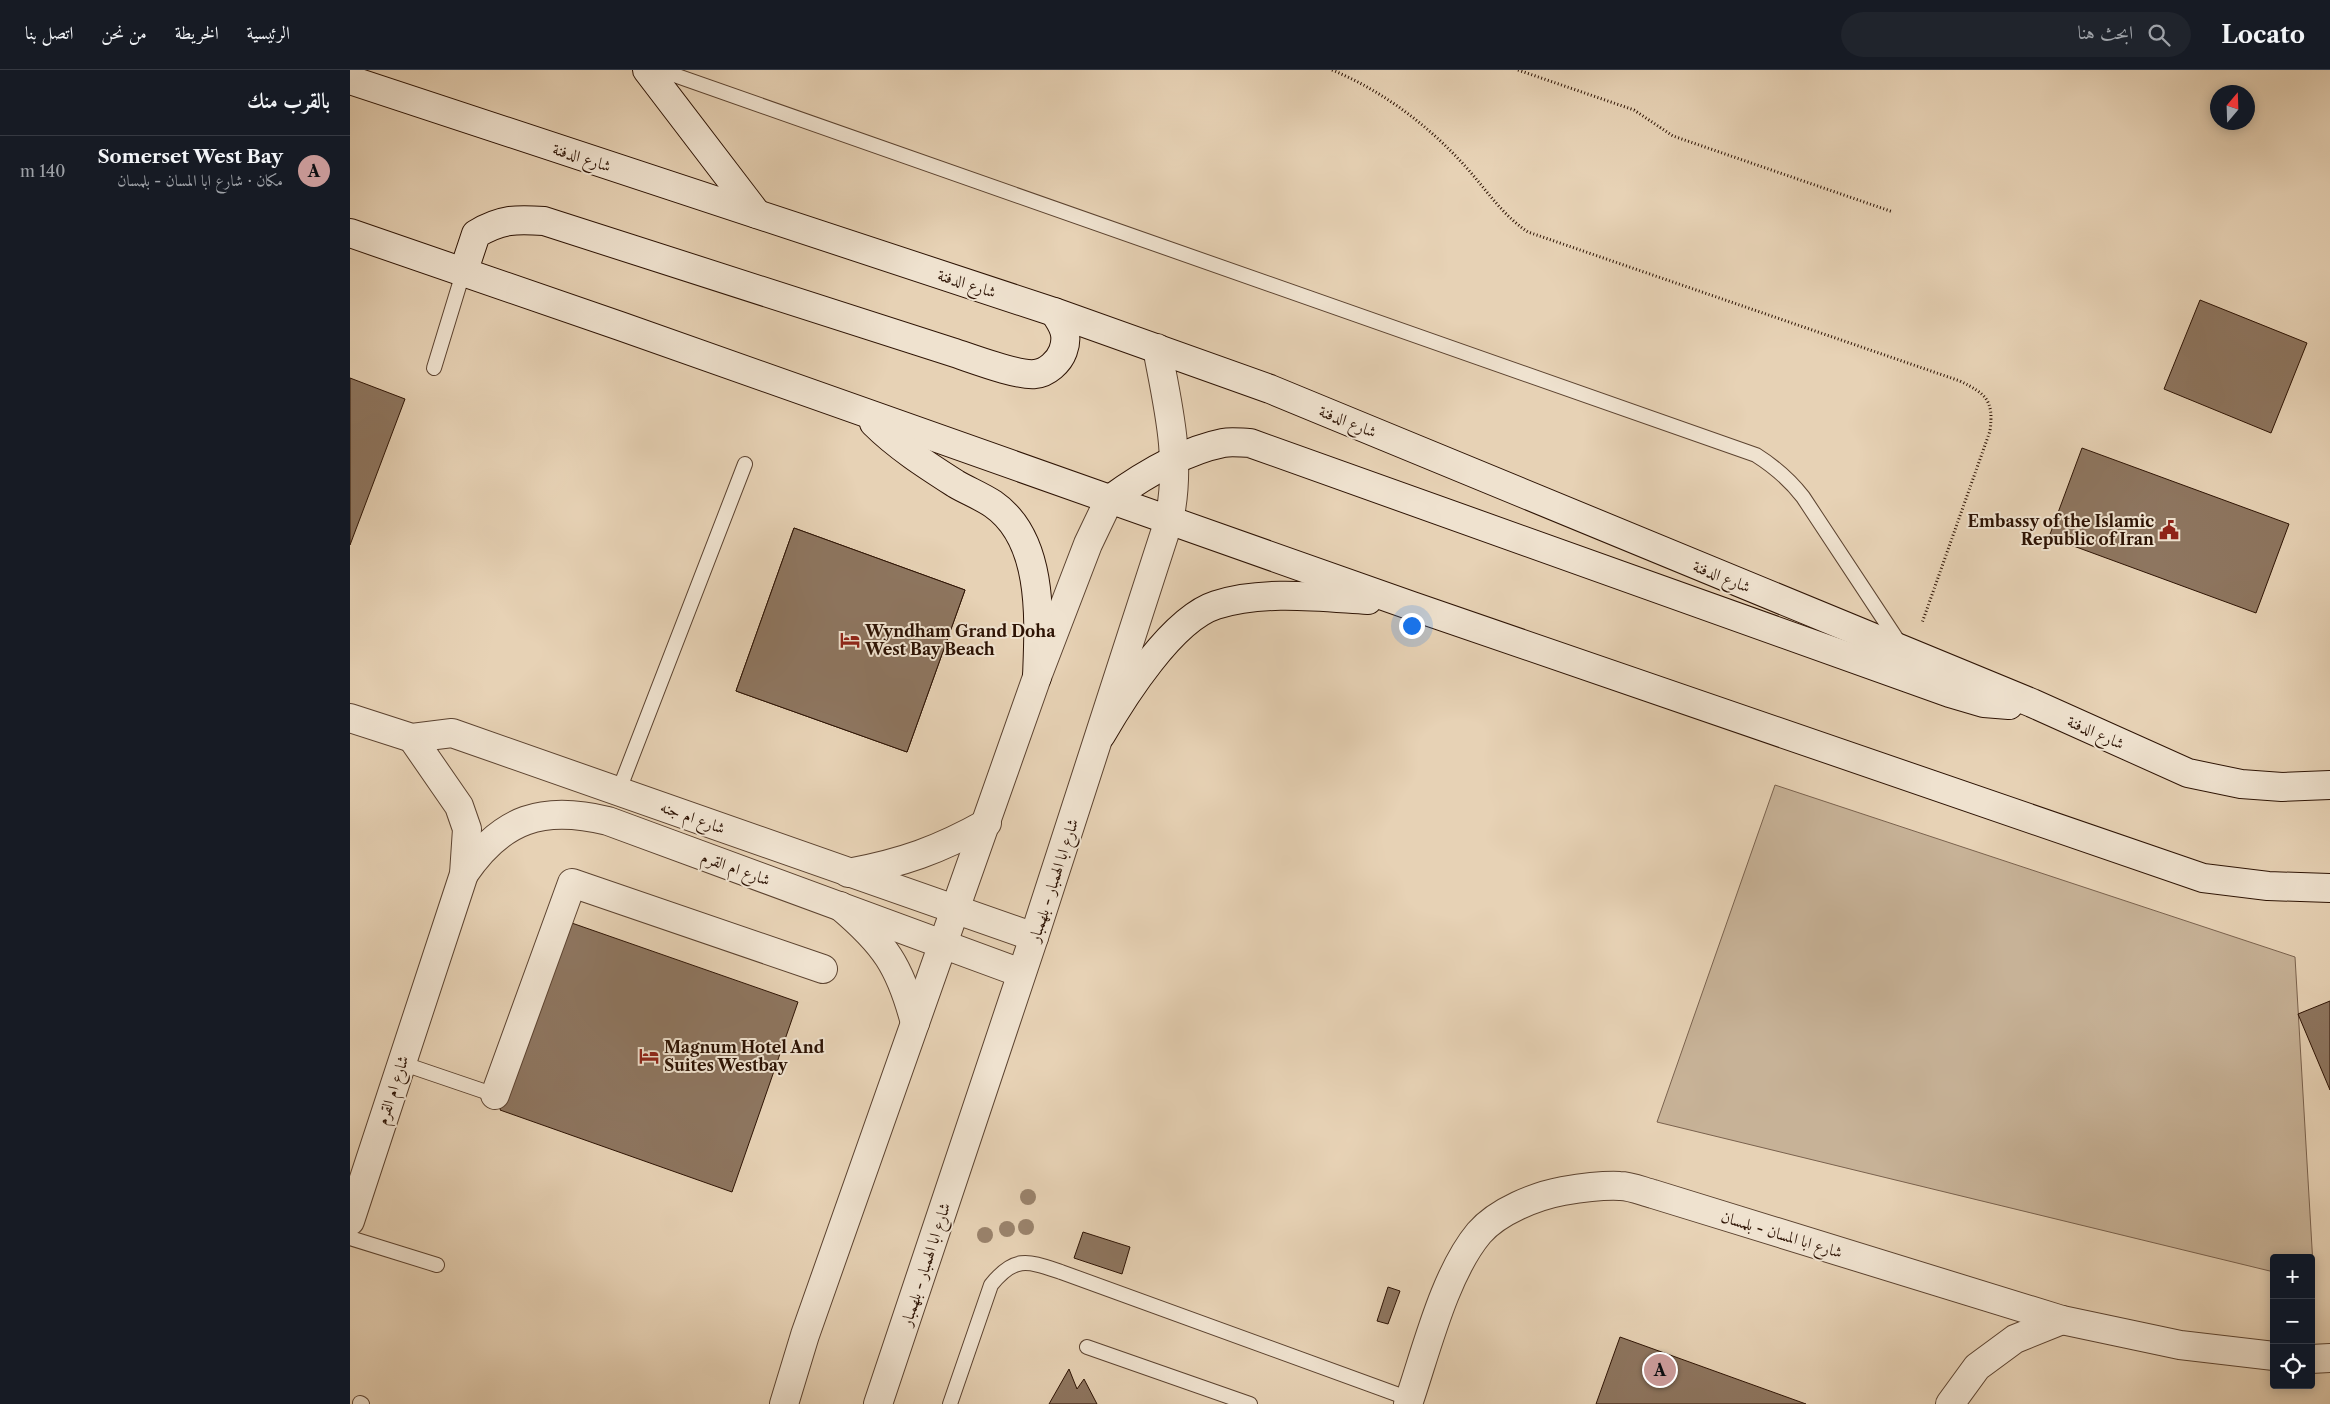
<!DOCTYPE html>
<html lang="ar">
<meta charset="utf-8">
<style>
body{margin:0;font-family:"Libre Caslon Text",Amiri,serif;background:#20242c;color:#f1f3f6;direction:rtl}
.controls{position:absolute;right:15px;bottom:15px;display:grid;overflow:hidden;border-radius:5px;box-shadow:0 2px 12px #0003}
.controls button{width:45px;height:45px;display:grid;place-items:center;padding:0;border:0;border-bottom:1px solid #363941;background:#171b24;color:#f1f3f6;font:25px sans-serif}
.compass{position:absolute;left:1860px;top:15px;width:45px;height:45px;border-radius:50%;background:#171b24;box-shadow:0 2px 12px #0003;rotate:19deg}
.you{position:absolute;left:1061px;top:555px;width:18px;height:18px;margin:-12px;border:4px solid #fff;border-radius:50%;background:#1a73e8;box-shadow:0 0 0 8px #1a73e833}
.badge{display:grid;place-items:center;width:32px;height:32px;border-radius:50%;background:#c59692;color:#111;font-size:16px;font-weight:700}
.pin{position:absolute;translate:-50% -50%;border:2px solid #fff;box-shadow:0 1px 5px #0006}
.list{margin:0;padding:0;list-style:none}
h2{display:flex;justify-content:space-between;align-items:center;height:65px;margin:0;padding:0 20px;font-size:21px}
h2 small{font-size:16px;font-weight:400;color:#9ea1a6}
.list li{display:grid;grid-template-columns:32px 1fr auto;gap:15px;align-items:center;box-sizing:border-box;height:70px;padding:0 20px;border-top:1px solid #363941}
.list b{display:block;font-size:19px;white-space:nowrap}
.list p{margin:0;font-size:16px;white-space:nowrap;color:#9ea1a6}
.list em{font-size:16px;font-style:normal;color:#9ea1a6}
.icon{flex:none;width:28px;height:28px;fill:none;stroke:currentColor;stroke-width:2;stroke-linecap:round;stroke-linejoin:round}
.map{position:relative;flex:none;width:1980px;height:1334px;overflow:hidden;direction:ltr}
header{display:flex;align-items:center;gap:30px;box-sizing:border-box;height:70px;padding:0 25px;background:#171b24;border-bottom:1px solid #363941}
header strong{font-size:24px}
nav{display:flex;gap:28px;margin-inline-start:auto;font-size:18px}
.search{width:350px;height:45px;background:#20242c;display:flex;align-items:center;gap:12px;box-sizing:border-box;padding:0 18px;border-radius:28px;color:#9ea1a6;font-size:19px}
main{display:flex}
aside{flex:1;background:#171b24}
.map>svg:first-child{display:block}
</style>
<header>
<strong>Locato</strong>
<div class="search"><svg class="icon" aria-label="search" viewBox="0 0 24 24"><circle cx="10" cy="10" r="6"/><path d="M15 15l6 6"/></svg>ابحث هنا</div>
<nav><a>الرئيسية</a><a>الخريطة</a><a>من نحن</a><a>اتصل بنا</a></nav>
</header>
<main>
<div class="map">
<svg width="1980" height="1334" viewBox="0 0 1980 1334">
<rect width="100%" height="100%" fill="#e7d2b5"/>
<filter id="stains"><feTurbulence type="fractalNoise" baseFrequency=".004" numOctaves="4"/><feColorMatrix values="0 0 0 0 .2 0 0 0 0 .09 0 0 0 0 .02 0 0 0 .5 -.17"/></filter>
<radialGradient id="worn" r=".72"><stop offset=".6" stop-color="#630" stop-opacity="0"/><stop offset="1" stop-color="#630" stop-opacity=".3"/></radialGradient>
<path fill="#c7b297" stroke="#7a624e" d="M 1425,715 L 1945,887 L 1964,1212 L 1961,1211 L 1961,1188 L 1924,1188 L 1924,1202 L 1307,1052 Z"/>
<g fill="#8e7660" stroke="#2d1304">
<path d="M 1850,230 L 1957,273 L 1921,363 L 1814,319 Z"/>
<path d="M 0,308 L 55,329 L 0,475 Z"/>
<path d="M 1732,378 L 1939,454 L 1906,543 L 1699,467 Z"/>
<path d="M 444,458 L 615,520 L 557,682 L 386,621 Z"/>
<path d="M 444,458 L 615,520 L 557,682 L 386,621 Z"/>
<path d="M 216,851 L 448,932 L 382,1122 L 150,1040 Z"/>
<path d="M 1980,931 L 1980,1020 L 1948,944 Z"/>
<path d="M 733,1162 L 780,1177 L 772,1204 L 724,1188 Z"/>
<path d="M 1038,1217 L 1050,1221 L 1038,1254 L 1027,1251 Z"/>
<path d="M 1270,1267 L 1456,1334 L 1246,1334 Z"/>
<path d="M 719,1299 L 727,1319 L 734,1309 L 747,1334 L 699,1334 Z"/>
</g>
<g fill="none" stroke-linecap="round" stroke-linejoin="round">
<defs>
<g id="service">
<path d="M 310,0 L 1406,385 C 1425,397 1439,409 1453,427 L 1550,574"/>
<path d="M 84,298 L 113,203"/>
<path d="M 269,720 L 395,394"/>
<path d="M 51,993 L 145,1025"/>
<path d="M 0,1168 L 87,1195"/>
<path d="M 737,1277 L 900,1334"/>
<path d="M 10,1333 L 12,1334"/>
<path d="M 600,1334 L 641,1215 C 665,1185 678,1191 711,1202 L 1060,1329"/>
</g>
<g id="minor">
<path d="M 0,648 L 62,668 L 102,663 L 684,867"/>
<path d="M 114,804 C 152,748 193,735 258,751 L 671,903"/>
<path d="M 145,1025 L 222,813 L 473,899"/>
<path d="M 0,1151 L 114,804 L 117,759 L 109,736 L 62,668"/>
<path d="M 1961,1289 L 1980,1288"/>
<path d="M 1058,1334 C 1076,1282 1094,1205 1129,1163 C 1148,1141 1186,1126 1213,1121 C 1231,1118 1251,1115 1270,1116 C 1280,1116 1292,1121 1303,1124 L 1712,1250 L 1830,1275 L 1924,1286"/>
<path d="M 1600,1334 L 1627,1297 L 1665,1269 L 1712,1250"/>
</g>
<g id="tertiary">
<path d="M 498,803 C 552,793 589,780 637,753"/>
<path d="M 490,836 C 535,874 550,896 565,953"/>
<path d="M 434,1334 L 455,1265 L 687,607 L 738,474 L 759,430"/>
<path d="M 528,1334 L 684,867 L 819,450 C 832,391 818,336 807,278"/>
</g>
<g id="secondary">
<path d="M 297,0 L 407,144"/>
<path d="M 0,10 L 704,242 L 920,319 L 1682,633 L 1838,703 L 1891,714 L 1932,717 L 1980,715"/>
<path d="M 0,163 L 270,256 L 1062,536 L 1853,808 L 1918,816 L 1980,818"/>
<path d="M 113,203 L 126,164 C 151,149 166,149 194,151 L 602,282 C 621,288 667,306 685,304 C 697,303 709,292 713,281 C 719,265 713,255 704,242"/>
<path d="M 524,353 C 548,377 578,396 606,414 C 618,421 631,426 643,434 C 695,470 689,552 687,607"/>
<path d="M 759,430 C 792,406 833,381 873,373 C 882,371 892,373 900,373 L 1600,623 L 1634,633 L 1659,635"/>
<path d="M 751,665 C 773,627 822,549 866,535 C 913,520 969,527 1018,530"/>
</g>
</defs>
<use href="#service" stroke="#5c4330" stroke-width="16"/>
<use href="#minor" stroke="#5c4330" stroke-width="30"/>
<use href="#tertiary" stroke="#5c4330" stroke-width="30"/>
<use href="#secondary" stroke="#2d1304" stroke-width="30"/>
<g stroke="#2d1304" stroke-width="3" stroke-dasharray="1 2.5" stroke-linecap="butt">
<path d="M 982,0 C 1033,21 1079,56 1115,96 C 1136,119 1152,145 1178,162 L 1610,311 C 1636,324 1644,330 1640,361 L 1572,553"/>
<path d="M 1168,0 L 1284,40 L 1323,66 L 1543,142"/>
</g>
<use href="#service" stroke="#efe2cf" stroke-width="14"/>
<use href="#minor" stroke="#efe2cf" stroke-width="28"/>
<use href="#tertiary" stroke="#efe2cf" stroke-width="28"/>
<use href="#secondary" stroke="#efe2cf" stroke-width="28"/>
</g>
<g fill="#9a836c">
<circle cx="678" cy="1127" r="8"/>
<circle cx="676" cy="1157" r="8"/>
<circle cx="657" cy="1159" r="8"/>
<circle cx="635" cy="1165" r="8"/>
</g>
<defs>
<symbol id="civic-bare" viewBox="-9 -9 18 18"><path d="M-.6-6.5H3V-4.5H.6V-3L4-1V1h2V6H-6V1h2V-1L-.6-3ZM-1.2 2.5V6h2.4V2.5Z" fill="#8f2418" stroke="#efe2cf" stroke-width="2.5" paint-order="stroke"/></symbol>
<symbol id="hotel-bare" viewBox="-9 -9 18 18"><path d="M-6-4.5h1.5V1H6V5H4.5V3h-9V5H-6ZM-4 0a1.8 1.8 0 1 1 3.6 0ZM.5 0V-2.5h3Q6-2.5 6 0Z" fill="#8f2418" stroke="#efe2cf" stroke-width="2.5" paint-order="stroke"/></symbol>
</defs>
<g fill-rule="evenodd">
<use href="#civic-bare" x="1805" y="446" width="28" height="28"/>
<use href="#hotel-bare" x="486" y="556" width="28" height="28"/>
<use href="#hotel-bare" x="285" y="972" width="28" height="28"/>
</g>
<g text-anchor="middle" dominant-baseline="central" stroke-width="4" stroke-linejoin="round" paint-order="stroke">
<g font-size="16" fill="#2d1304" stroke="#efe2cf">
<text transform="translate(232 87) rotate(18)">شارع الدفنة</text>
<text transform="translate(617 213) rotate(18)">شارع الدفنة</text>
<text transform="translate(998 351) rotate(22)">شارع الدفنة</text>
<text transform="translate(1372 506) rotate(22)">شارع الدفنة</text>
<text transform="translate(1746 662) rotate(24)">شارع الدفنة</text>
<text transform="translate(343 747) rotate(20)">شارع ام جنه</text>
<text transform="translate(386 798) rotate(20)">شارع ام القرم</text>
<text transform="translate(703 810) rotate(-72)">شارع ابا الهمبار - بلهمبار</text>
<text transform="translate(42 1020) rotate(-72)">شارع ام القرم</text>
<text transform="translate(1432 1164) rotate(17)">شارع ابا المسان - بلمسان</text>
<text transform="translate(575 1194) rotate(-72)">شارع ابا الهمبار - بلهمبار</text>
</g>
<g font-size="16" font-weight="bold" fill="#2d1304" stroke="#efe2cf" text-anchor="start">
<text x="1804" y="451" text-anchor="end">Embassy of the Islamic<tspan x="1804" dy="18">Republic of Iran</tspan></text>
<text x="515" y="561">Wyndham Grand Doha<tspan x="515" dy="18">West Bay Beach</tspan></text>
<text x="314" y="977">Magnum Hotel And<tspan x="314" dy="18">Suites Westbay</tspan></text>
</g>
</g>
<rect width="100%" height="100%" filter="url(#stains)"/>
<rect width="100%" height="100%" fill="url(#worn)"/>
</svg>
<div class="controls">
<button>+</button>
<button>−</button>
<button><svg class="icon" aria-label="locate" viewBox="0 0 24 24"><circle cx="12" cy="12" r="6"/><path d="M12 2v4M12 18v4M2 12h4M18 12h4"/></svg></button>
</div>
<svg class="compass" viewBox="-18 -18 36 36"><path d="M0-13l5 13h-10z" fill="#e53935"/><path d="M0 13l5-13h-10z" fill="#9ea1a6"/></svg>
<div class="you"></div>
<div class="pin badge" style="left:1310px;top:1300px">A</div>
</div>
<aside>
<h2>بالقرب منك<small></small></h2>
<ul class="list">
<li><span class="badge">A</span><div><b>Somerset West Bay</b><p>مكان · شارع ابا المسان - بلمسان</p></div><em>140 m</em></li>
</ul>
</aside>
</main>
